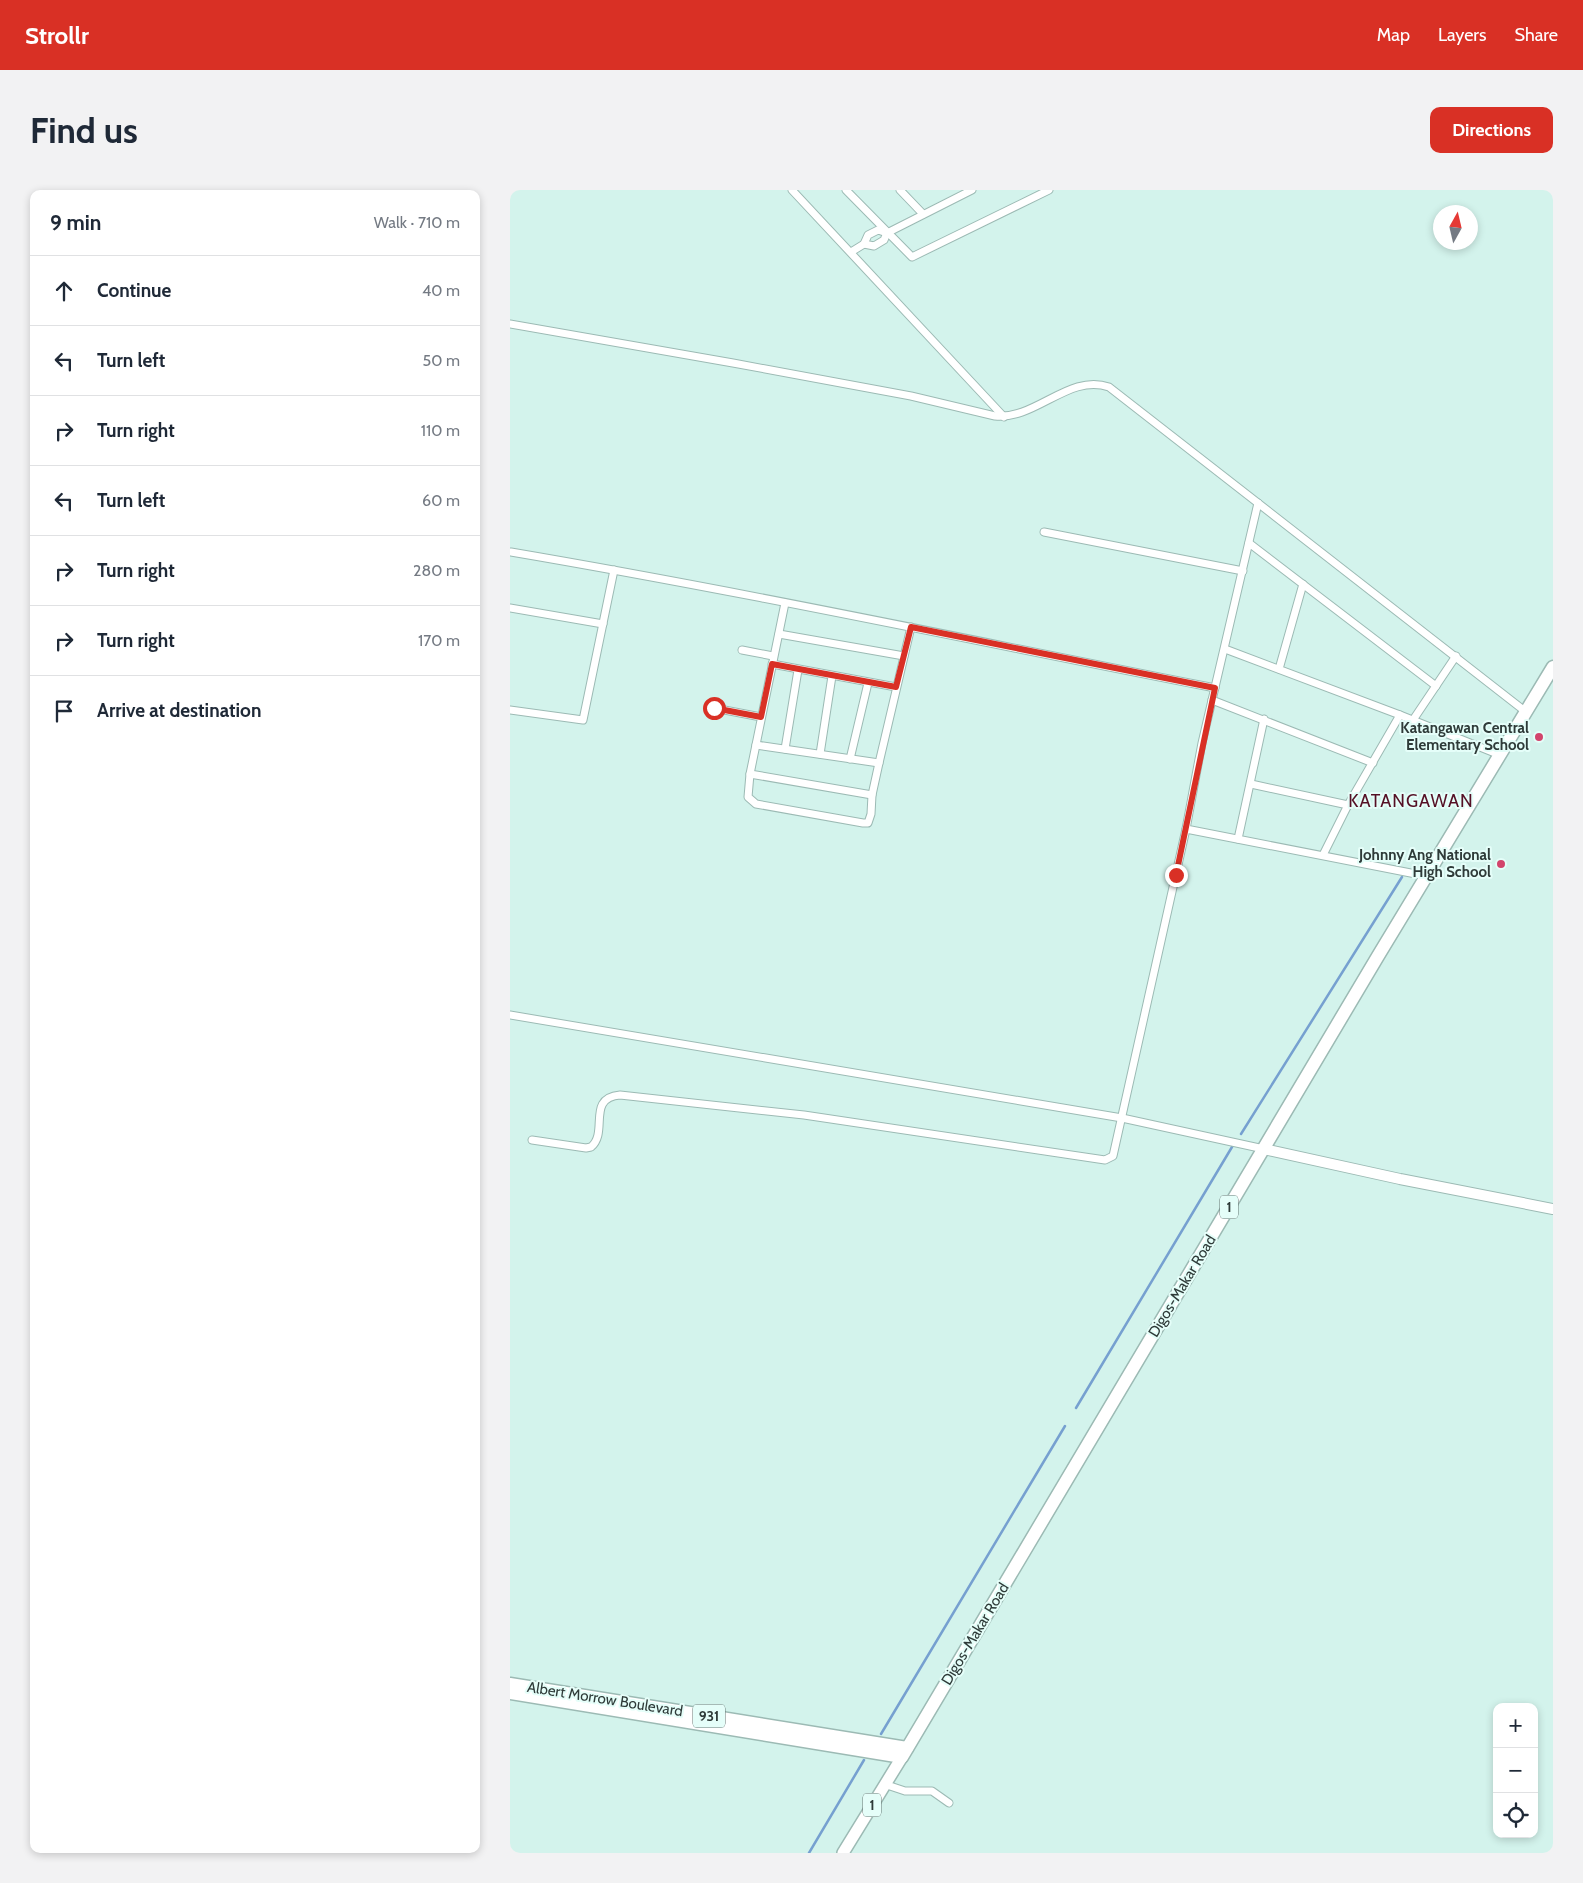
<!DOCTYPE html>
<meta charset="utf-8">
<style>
body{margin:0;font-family:Cabin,sans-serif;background:#f2f2f3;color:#1f2937}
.controls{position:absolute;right:15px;bottom:15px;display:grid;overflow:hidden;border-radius:10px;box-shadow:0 2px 8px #0003}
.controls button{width:45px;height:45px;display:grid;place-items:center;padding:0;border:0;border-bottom:1px solid #e0e1e3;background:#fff;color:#1f2937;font:25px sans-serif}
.compass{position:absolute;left:923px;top:15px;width:45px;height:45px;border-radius:50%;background:#fff;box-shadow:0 2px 8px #0003;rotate:8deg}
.stop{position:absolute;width:15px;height:15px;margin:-11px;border:4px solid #d93025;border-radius:50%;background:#fff}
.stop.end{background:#d93025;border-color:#fff;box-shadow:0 1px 5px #0008}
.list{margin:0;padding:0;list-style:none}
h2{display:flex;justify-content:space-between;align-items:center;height:65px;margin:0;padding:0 20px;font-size:21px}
h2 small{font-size:16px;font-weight:400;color:#747a83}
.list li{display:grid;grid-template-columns:32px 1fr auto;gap:15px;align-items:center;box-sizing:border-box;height:70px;padding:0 20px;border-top:1px solid #e0e1e3}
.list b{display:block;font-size:19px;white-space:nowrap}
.list em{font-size:16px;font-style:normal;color:#747a83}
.icon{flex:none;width:28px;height:28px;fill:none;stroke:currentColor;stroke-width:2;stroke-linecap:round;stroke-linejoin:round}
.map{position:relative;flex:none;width:1043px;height:1663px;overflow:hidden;border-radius:10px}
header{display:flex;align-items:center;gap:30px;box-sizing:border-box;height:70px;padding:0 25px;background:#d93025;color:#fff}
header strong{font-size:24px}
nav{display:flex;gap:28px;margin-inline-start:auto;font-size:18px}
.intro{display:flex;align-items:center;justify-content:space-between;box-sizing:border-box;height:120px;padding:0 30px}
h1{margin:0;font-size:35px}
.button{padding:12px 22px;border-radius:10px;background:#d93025;color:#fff;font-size:18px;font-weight:700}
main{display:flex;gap:30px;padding:0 30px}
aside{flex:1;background:#fff;border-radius:10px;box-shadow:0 2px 8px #0003}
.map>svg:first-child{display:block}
</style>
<header>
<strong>Strollr</strong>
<nav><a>Map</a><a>Layers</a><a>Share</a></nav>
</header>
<div class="intro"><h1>Find us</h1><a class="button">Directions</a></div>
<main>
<aside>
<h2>9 min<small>Walk · 710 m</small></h2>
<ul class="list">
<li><svg class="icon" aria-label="ahead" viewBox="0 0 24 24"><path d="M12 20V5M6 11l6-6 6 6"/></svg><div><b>Continue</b></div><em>40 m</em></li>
<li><svg class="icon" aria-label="left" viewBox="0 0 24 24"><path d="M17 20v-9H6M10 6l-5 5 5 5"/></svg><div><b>Turn left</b></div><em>50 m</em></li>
<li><svg class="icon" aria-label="right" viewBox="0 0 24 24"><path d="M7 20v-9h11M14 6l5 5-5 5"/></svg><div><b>Turn right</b></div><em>110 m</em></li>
<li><svg class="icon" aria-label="left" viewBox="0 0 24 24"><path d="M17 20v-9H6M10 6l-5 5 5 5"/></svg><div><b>Turn left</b></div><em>60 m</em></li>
<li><svg class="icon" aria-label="right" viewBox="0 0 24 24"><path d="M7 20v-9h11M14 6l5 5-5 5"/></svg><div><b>Turn right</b></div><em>280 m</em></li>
<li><svg class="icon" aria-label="right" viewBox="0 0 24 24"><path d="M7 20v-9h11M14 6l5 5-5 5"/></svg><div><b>Turn right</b></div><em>170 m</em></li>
<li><svg class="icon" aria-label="arrive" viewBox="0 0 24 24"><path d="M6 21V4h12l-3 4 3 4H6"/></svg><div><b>Arrive at destination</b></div></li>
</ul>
</aside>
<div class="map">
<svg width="1043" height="1663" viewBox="0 0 1043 1663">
<rect width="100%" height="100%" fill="#d3f3ec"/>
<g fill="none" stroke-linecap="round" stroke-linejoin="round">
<g stroke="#76a0d0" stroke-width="2.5">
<path d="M 731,944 L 892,687"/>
<path d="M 566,1218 L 722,957"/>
<path d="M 371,1544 L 555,1236"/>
<path d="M 299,1663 L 354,1570"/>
</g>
<defs>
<g id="street">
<path d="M 282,0 L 494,227"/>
<path d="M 336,0 L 402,67 L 539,0"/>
<path d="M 390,0 L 413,24"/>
<path d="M 354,54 L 364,56 L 374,50 L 377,43"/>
<path d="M 341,62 L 354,54 L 358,45 L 368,40 L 377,43 L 462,0"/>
<path d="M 0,134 L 223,173 L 401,206 L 485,226 C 526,230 559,183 599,197 L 1016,522"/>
<path d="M 534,342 L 733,381"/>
<path d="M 739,353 L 926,496"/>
<path d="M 1,362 C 236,402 470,452 705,498"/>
<path d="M 275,413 L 240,584 L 238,607 L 246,614 L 353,633 L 358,633 L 361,624 L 362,605 L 369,573 L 401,437"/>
<path d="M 0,418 L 93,434"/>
<path d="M 269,444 L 394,466"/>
<path d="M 715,459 L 890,525 L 990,565"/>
<path d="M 232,460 L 263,466"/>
<path d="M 262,474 L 386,497"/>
<path d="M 769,479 L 793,394"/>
<path d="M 702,510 L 863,573"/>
<path d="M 204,518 L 251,527"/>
<path d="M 0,520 L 73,530 L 104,380"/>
<path d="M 903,530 L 946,466"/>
<path d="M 246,555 L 369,573"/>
<path d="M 275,559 L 288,480"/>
<path d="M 310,564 L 322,486"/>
<path d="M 340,569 L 358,493"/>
<path d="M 240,584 L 362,605"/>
<path d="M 741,594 L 838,615"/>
<path d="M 676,639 L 916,686"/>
<path d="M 728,649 L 754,529"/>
<path d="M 813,665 L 838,615 L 890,525"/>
<path d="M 0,825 L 612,928 L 754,959"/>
<path d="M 22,950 L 76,958 L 81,957 C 99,942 76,908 110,905 L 294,925 L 595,970 L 603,966 L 676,639 L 692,553 L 748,313"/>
<path d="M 374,1594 L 395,1601 L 422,1601 L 439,1613"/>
</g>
<path id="secondary" d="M 754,959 L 890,989 L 1043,1019"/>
<path id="primary" d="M 333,1663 L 392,1567"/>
<g id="highway">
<path d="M 0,1494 L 397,1558"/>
<path d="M 0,1503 L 392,1567 L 868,766 L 1043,477"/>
</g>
</defs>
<use href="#street" stroke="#9cbab4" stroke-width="9"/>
<use href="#secondary" stroke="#9cbab4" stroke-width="12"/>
<use href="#primary" stroke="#9cbab4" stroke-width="14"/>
<use href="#highway" stroke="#9cbab4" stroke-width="15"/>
<use href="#street" stroke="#fff" stroke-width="7"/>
<use href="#secondary" stroke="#fff" stroke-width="10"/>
<use href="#primary" stroke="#fff" stroke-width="11"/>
<use href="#highway" stroke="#fff" stroke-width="12"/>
</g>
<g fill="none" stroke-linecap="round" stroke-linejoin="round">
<path stroke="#d93025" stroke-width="6" d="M 204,518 L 251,527 L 262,474 L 386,497 L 401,437 L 705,498 L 666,685"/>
</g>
<g fill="#d2446c" stroke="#e5fef9" stroke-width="2">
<circle cx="1029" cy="547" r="5"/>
<circle cx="991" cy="674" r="5"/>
</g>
<g text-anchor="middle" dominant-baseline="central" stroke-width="4" stroke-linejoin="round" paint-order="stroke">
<g fill="#e5fef9" stroke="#667673" stroke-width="1">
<rect x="710" y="1005.5" width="18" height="23" rx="4"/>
<rect x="183" y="1514.5" width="32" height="23" rx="4"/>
<rect x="353" y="1603.5" width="18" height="23" rx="4"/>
</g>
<g font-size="14" font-weight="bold" fill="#2f3b39">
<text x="719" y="1017">1</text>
<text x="199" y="1526">931</text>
<text x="362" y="1615">1</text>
</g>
<g font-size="15" font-weight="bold" fill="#2f3b39" stroke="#e5fef9" text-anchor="end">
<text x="1019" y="538">Katangawan Central<tspan x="1019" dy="17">Elementary School</tspan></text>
<text x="981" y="665">Johnny Ang National<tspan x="981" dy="17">High School</tspan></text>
</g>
<g font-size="15" fill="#2f3b39" stroke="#e5fef9">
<text transform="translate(672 1096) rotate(-59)">Digos-Makar Road</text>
<text transform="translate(465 1444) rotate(-59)">Digos-Makar Road</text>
<text transform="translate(95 1509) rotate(9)">Albert Morrow Boulevard</text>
</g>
<g font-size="18" letter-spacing="1" fill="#551025" stroke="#e5fef9">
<text x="901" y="611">KATANGAWAN</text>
</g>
</g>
</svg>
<div class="controls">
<button>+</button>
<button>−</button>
<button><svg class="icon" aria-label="locate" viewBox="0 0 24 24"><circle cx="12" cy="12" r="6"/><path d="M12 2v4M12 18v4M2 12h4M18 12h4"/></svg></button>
</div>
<svg class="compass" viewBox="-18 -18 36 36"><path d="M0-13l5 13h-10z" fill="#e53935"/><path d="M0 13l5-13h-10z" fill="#747a83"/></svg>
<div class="stop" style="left:204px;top:518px"></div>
<div class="stop end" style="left:666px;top:685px"></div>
</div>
</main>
